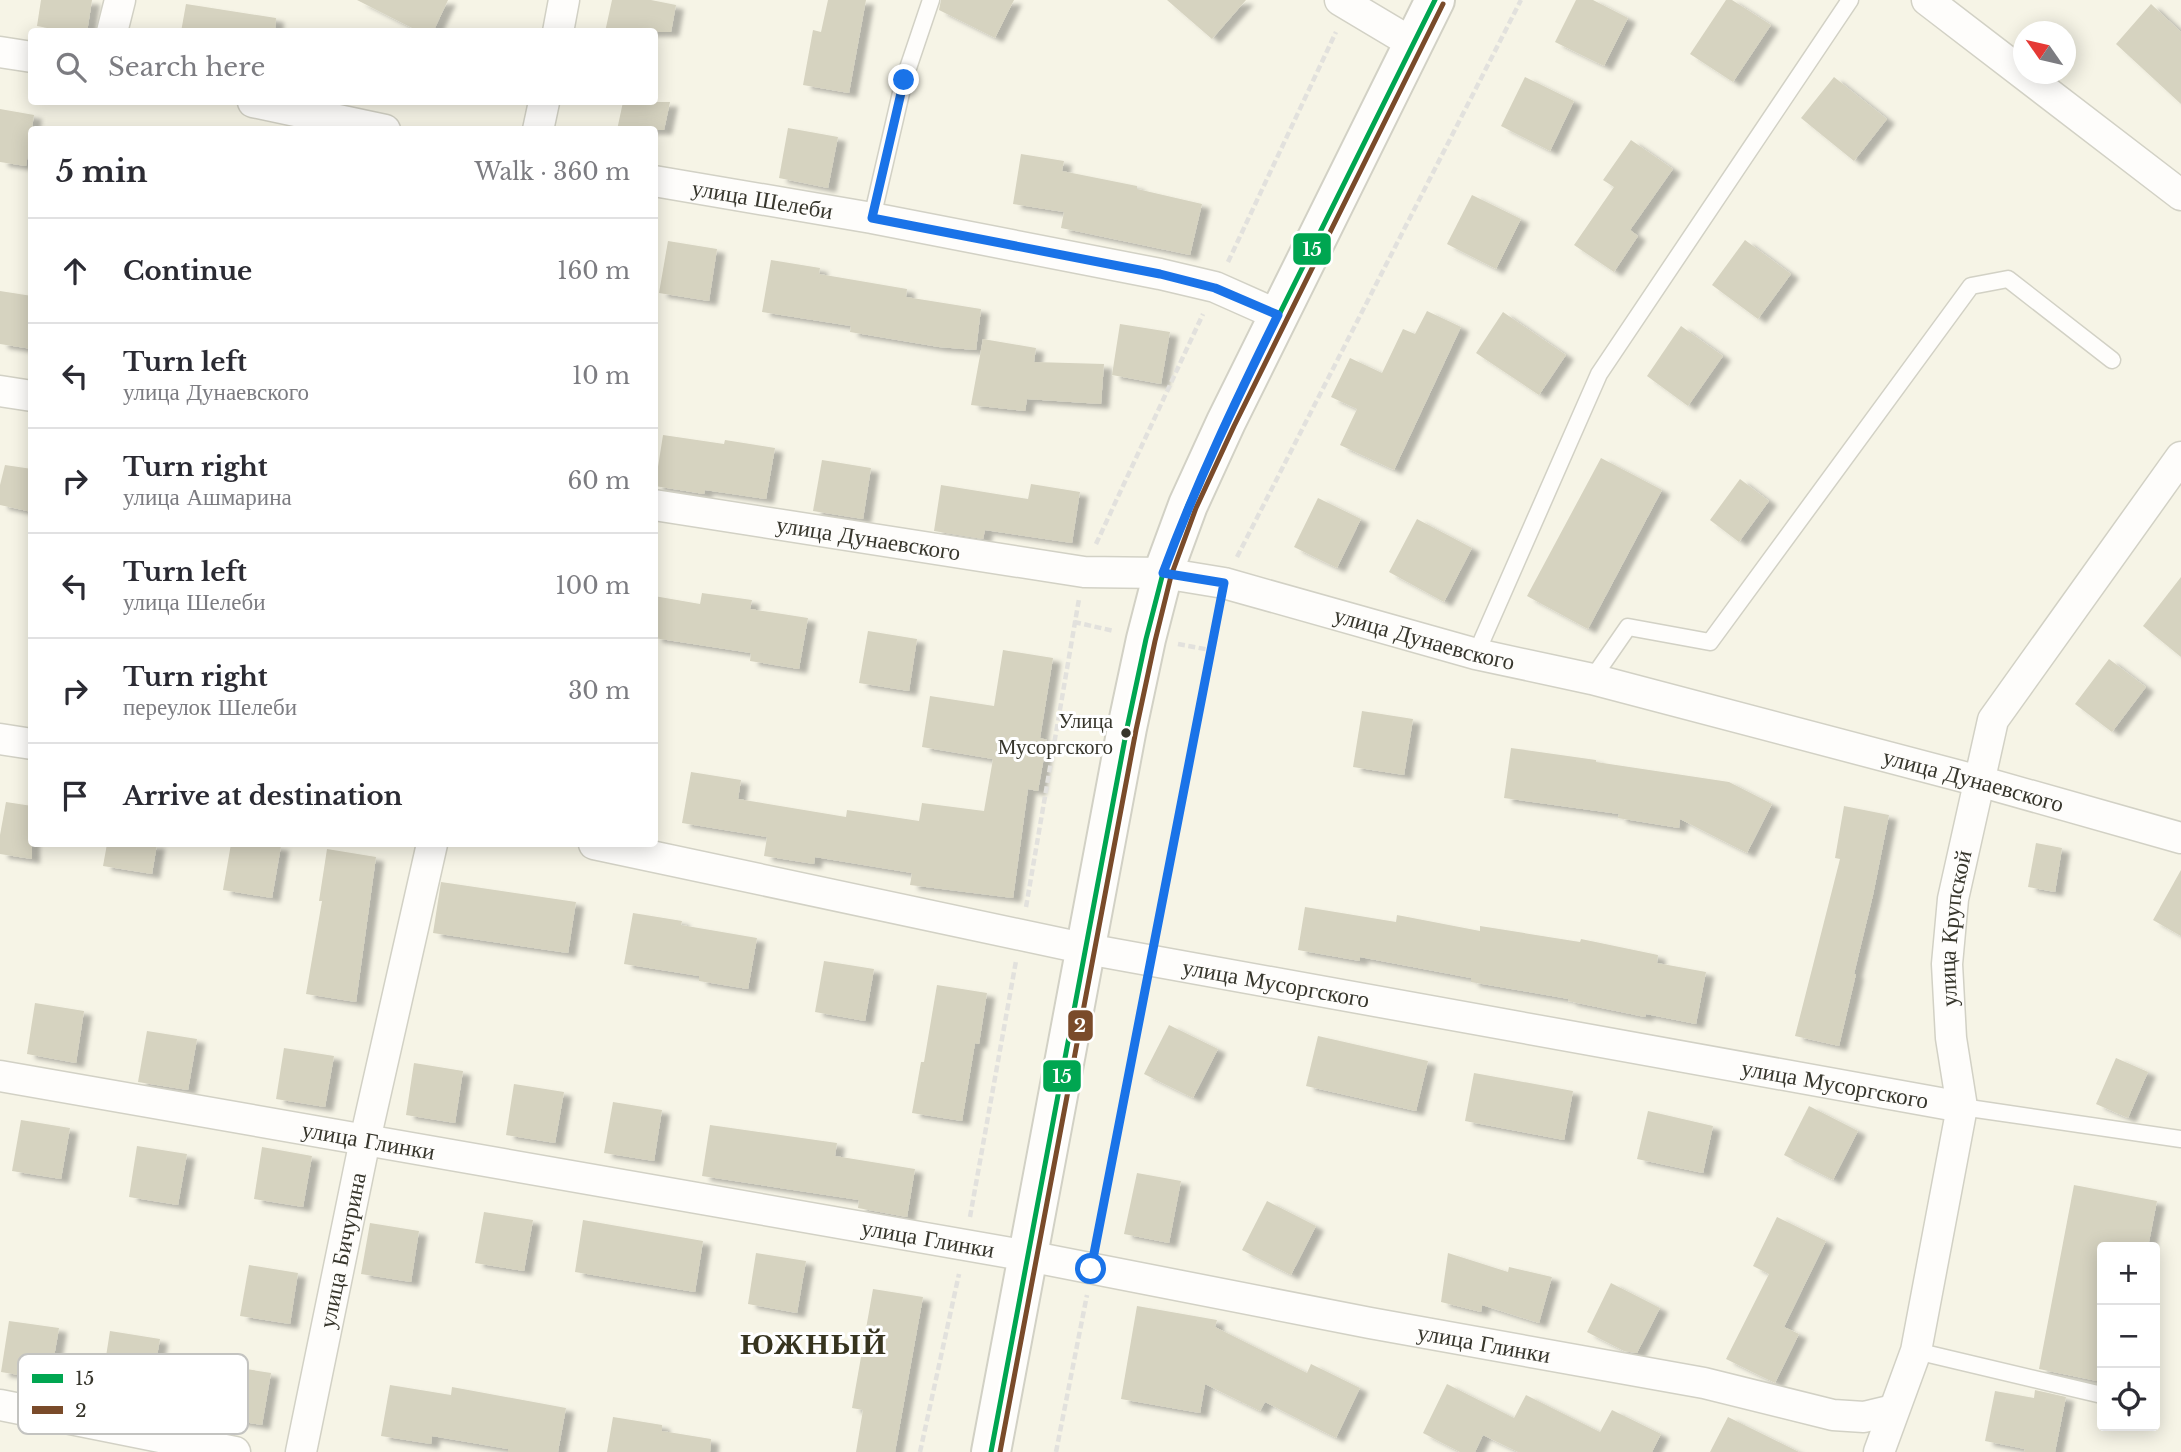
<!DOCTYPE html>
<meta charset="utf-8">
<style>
body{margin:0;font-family:"Libre Baskerville",serif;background:#f7f7f7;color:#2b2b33}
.controls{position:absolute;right:21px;bottom:21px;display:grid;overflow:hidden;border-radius:7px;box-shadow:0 4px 18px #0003}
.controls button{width:63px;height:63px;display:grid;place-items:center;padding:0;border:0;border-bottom:2px solid #e1e1e2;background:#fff;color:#2b2b33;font:35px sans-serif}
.compass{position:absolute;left:2013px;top:21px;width:63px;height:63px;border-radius:50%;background:#fff;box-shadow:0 4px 18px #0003;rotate:304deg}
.stop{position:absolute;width:21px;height:21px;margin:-16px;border:5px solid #1a73e8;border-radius:50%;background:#fff}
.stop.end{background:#1a73e8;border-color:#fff;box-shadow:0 2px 7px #0008}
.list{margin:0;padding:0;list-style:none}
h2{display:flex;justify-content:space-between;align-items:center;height:91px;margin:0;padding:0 28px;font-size:30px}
h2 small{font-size:23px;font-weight:400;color:#7c7c81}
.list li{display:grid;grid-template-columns:46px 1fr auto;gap:21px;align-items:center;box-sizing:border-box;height:105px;padding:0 28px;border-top:2px solid #e1e1e2}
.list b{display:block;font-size:26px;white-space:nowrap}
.list p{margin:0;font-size:23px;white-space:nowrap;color:#7c7c81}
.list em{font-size:23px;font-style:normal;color:#7c7c81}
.icon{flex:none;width:38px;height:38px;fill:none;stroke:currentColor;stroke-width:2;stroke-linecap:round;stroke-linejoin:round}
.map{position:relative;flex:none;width:2181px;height:1452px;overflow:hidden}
.search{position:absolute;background:#fff;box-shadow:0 4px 18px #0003;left:28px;top:28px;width:630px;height:77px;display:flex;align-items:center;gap:18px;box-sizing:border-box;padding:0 24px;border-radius:7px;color:#7c7c81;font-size:26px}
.panel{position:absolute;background:#fff;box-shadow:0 4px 18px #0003;left:28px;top:126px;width:630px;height:721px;border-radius:7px}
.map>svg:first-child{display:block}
</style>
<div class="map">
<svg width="2181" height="1452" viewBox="0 0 2181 1452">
<defs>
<filter id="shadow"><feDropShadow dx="8" dy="4.5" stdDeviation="2" flood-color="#0004"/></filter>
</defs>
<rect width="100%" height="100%" fill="#f6f4e6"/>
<g fill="#d6d3c0" filter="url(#shadow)">
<path d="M 41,0 L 92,0 L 87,32 L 69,32 L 37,26 Z"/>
<path d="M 357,0 L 448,0 L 433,32 L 420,32 Z"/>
<path d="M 612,0 L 651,0 L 676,5 L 671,32 L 605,32 Z"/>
<path d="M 828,0 L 866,0 L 849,93 L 803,85 L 813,30 L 821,32 Z"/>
<path d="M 941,0 L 1014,0 L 995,38 L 939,10 Z"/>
<path d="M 1167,0 L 1246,0 L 1212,39 Z"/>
<path d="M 1576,0 L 1593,0 L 1628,18 L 1604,66 L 1555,42 Z"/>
<path d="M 1726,0 L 1732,0 L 1771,25 L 1733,82 L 1690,54 Z"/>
<path d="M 186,4 L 276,18 L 275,32 L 181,32 Z"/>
<path d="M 2151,4 L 2181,32 L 2181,104 L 2116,44 Z"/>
<path d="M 1525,77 L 1574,101 L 1550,151 L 1501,126 Z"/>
<path d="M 1834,77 L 1887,119 L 1854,161 L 1801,118 Z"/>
<path d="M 623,102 L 670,102 L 664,130 L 617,130 Z"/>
<path d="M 0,109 L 34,115 L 26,166 L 0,162 Z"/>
<path d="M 788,128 L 838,137 L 828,188 L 779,178 Z"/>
<path d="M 1631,140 L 1673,169 L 1630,230 L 1638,236 L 1614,272 L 1574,245 L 1614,187 L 1603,180 Z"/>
<path d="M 1021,154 L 1064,161 L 1062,171 L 1137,186 L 1137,189 L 1202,204 L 1190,255 L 1061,228 L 1064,212 L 1013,204 Z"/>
<path d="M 1472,195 L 1521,219 L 1496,269 L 1447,244 Z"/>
<path d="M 1745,240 L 1791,274 L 1758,319 L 1712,285 Z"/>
<path d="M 668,241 L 717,249 L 709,301 L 659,293 Z"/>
<path d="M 771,260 L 820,268 L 819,274 L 907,289 L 906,297 L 981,309 L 976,350 L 939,347 L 850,332 L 851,326 L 762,312 Z"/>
<path d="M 0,291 L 32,296 L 32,349 L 0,344 Z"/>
<path d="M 1427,311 L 1461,327 L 1394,470 L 1340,445 L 1357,409 L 1331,397 L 1350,358 L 1382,373 L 1403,329 L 1415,334 Z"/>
<path d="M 1503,312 L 1566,355 L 1539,395 L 1476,353 Z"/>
<path d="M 1120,324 L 1170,332 L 1161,384 L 1112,375 Z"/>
<path d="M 1681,326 L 1723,356 L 1688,406 L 1647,376 Z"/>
<path d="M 983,339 L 1036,348 L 1034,362 L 1104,364 L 1101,404 L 1027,399 L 1025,411 L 971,405 Z"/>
<path d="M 663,435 L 724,444 L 725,440 L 775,448 L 766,499 L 705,490 L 704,494 L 655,486 Z"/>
<path d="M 1601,458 L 1662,490 L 1588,629 L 1527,596 Z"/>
<path d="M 822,460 L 871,468 L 863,519 L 813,511 Z"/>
<path d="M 5,465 L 32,469 L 32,512 L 0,505 L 0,485 Z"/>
<path d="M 1740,479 L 1769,501 L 1739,542 L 1710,520 Z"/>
<path d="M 1031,484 L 1080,492 L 1072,543 L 985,530 L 983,539 L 934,531 L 941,485 L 1028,499 Z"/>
<path d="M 1318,498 L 1361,519 L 1337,568 L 1294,547 Z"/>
<path d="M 1417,519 L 1472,548 L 1444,602 L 1389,572 Z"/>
<path d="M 2181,577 L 2181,657 L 2143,626 Z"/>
<path d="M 702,593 L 752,600 L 750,609 L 808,618 L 799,669 L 750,661 L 751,653 L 654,638 L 654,596 L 700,604 Z"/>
<path d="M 868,631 L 917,639 L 909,691 L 859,683 Z"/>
<path d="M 1003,650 L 1053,658 L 1040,738 L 1047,740 L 1038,791 L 1028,789 L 1013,898 L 910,885 L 912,873 L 815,857 L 814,864 L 764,856 L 767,837 L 682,823 L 691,772 L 741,780 L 738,799 L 846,817 L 847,810 L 919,821 L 922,803 L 984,811 L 993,759 L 922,747 L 930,696 L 994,706 Z"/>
<path d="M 2109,659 L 2146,687 L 2112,732 L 2075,704 Z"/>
<path d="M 1362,711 L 1413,719 L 1404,775 L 1353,767 Z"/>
<path d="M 1511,748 L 1596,760 L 1596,762 L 1729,782 L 1772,804 L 1747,853 L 1680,819 L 1679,828 L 1618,818 L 1619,814 L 1504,798 Z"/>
<path d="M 6,802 L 32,806 L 32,859 L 0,854 L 0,835 Z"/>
<path d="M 1844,806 L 1889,815 L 1873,895 L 1854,974 L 1856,974 L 1839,1046 L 1795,1036 L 1840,859 L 1835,858 Z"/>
<path d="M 2036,843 L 2062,848 L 2055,892 L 2028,887 Z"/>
<path d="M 107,844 L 157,844 L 152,874 L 103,866 Z"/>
<path d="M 231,844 L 263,844 L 281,846 L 272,898 L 223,890 Z"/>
<path d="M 327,849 L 376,857 L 356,1002 L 306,994 L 322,901 L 319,901 Z"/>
<path d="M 2181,870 L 2181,936 L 2153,920 Z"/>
<path d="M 441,882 L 576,902 L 568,953 L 433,933 Z"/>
<path d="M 1305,907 L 1396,922 L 1397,915 L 1480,931 L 1480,926 L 1580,942 L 1581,939 L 1658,955 L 1657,963 L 1706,972 L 1696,1024 L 1646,1014 L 1645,1017 L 1568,1001 L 1569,999 L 1471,982 L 1471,978 L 1360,957 L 1360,961 L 1298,950 Z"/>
<path d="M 633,913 L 682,921 L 681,925 L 757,938 L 748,989 L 699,981 L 699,976 L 624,964 Z"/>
<path d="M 824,961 L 874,969 L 865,1021 L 815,1012 Z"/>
<path d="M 937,985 L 987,993 L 979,1044 L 975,1043 L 962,1121 L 912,1113 L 921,1062 L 924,1062 Z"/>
<path d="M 35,1003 L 84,1011 L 76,1063 L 27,1054 Z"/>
<path d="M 1169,1025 L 1218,1049 L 1193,1098 L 1144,1074 Z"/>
<path d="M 147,1031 L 197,1039 L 188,1090 L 138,1082 Z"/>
<path d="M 1318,1036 L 1428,1061 L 1416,1111 L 1306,1086 Z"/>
<path d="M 284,1048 L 334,1056 L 325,1107 L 276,1099 Z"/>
<path d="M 2116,1058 L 2148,1072 L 2128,1118 L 2096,1104 Z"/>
<path d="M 414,1063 L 463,1071 L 455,1123 L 406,1115 Z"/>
<path d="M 1474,1073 L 1573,1091 L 1564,1140 L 1465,1121 Z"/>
<path d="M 514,1084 L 564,1092 L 555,1143 L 506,1135 Z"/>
<path d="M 613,1102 L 662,1110 L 654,1161 L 604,1153 Z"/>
<path d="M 1809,1106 L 1858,1131 L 1833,1180 L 1784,1155 Z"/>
<path d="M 1648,1111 L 1713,1126 L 1703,1173 L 1637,1159 Z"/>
<path d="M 21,1120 L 70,1128 L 61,1179 L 12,1171 Z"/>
<path d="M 710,1125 L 837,1143 L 835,1156 L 915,1169 L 907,1217 L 858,1208 L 859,1200 L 702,1176 Z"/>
<path d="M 137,1146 L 187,1154 L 178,1205 L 129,1197 Z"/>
<path d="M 262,1147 L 312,1156 L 303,1207 L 254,1199 Z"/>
<path d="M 1137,1173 L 1181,1181 L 1169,1243 L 1124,1234 Z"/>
<path d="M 2074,1185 L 2157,1201 L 2148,1247 L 2102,1247 L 2102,1382 L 2039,1369 Z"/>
<path d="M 1267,1201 L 1316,1226 L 1291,1275 L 1242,1250 Z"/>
<path d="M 484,1212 L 533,1220 L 524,1271 L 475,1263 Z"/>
<path d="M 1777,1217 L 1826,1241 L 1784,1327 L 1799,1334 L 1775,1383 L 1726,1359 L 1769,1274 L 1753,1266 Z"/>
<path d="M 583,1220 L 703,1241 L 695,1292 L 575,1272 Z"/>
<path d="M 370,1223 L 419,1231 L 411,1282 L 361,1274 Z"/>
<path d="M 756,1253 L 806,1261 L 797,1313 L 748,1304 Z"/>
<path d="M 1448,1253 L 1508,1272 L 1509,1267 L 1552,1277 L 1539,1323 L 1482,1305 L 1481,1312 L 1441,1302 Z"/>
<path d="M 249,1265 L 298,1273 L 290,1324 L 240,1316 Z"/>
<path d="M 1611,1283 L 1660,1308 L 1637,1353 L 1624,1351 L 1587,1332 Z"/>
<path d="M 873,1289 L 923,1297 L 895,1452 L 856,1452 L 863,1410 L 852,1408 Z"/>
<path d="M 1137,1306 L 1217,1320 L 1215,1327 L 1307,1373 L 1311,1364 L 1360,1388 L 1336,1438 L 1265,1402 L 1260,1411 L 1205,1384 L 1200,1413 L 1121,1399 Z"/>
<path d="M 9,1321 L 59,1328 L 50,1380 L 1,1372 Z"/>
<path d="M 110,1331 L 160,1339 L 151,1390 L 102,1382 Z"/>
<path d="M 221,1365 L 271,1373 L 262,1425 L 213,1417 Z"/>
<path d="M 1447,1384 L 1514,1418 L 1526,1395 L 1600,1432 L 1612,1410 L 1661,1434 L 1652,1452 L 1518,1452 L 1483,1435 L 1475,1452 L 1460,1452 L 1423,1433 Z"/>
<path d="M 390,1385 L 451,1395 L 452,1387 L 566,1408 L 558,1452 L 508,1452 L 508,1449 L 432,1436 L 431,1444 L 381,1436 Z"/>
<path d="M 2035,1390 L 2066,1397 L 2055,1452 L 2024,1452 L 2025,1449 L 1985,1441 L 1995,1391 L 2034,1398 Z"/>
<path d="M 613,1417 L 662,1425 L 662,1431 L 711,1439 L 710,1452 L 607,1452 Z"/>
<path d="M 1728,1417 L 1799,1452 L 1710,1452 Z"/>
</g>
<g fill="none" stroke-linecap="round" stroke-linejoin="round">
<defs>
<g id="lane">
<path d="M 872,218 L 904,80 L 931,0"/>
<path d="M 1476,654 L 1599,374 L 1850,0"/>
<path d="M 1592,679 L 1628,627 L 1710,642 L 1971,286 L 2008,279 L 2112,360"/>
<path d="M 1962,1107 L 2181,1139"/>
<path d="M 1916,1351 L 2102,1395"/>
</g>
<g id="street">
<path d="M 1340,0 L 1412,43"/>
<path d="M 1927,0 L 2181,195"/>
<path d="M 112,32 L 120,0"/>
<path d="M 558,32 L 564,0"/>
<path d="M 0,52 L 32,57"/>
<path d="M 253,102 L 385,130"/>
<path d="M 538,130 L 544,102"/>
<path id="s1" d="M 654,181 L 872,218 L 1160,274 L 1215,287 L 1278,315"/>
<path d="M 0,391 L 32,396"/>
<path id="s2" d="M 654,505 L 1084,572 L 1163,573 L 1224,583 L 1476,654 L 1592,679 L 1979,781 L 2181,838"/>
<path d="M 0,739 L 32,744"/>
<path id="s3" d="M 594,844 L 1087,949 L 1962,1107"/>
<path id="s4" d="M 0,1076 L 1028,1256 L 1370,1323 L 1704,1383 L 1833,1415 L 1864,1417 L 1893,1410"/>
<path d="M 0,1405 L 235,1452"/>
<path id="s5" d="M 301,1452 L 365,1140 L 432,844"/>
<path id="s6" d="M 1879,1452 L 1916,1351 L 1962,1107 L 1951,1038 L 1947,964 L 1953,899 L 1993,720 L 2181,457"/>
</g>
<path id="secondary" d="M 991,1452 L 1127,728 L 1146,639 L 1163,573 L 1188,505 L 1226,422 L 1435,0"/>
</defs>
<use href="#lane" stroke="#d2d1c5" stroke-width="19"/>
<use href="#street" stroke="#d2d1c5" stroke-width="33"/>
<use href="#secondary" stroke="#d2d1c5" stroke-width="42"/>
<g stroke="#e2e1dd" stroke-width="4.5" stroke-dasharray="7 3.5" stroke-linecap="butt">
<path d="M 1228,262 L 1336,32"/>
<path d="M 1096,544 L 1203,314"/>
<path d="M 1237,557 L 1521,0"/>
<path d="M 1074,622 L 1114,631"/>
<path d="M 1178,644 L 1210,650"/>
<path d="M 1026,907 L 1079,599"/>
<path d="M 1156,932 L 1219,611"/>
<path d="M 970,1217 L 1016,961"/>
<path d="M 1097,1242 L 1145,989"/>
<path d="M 920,1452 L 959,1274"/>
<path d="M 1056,1452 L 1087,1295"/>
</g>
<use href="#lane" stroke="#fefdfb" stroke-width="16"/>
<use href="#street" stroke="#fefdfb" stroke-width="30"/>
<use href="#secondary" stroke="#fefdfb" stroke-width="38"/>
<defs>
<path id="bus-1" d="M 991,1452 L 1127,728 L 1146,639 L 1163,573 L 1188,505 L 1226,422 L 1435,0"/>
<path id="bus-2" d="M 1000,1452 L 1136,730 L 1155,641 L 1171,576 L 1196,508 L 1234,426 L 1443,4"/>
</defs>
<use href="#bus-1" stroke="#fff" stroke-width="10"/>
<use href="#bus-2" stroke="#fff" stroke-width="10"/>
<use href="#bus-1" stroke="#00a651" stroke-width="5"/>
<use href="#bus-2" stroke="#7a4b2a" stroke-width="5"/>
</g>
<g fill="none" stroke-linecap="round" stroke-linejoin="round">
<path stroke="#1a73e8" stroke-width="9" d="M 904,80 L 872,218 L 1160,274 L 1215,288 L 1278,315 C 1236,400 1196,484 1163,573 L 1224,583 L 1091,1269"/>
</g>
<circle fill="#37362c" stroke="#fff" stroke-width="2.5" cx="1126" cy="733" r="6"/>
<g text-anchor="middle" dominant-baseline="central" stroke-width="6" stroke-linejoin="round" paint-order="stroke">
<g font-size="21" fill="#37362c" stroke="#fff" text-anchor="end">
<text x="1113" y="721">Улица<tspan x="1113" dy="26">Мусоргского</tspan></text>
</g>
<g font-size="23" fill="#37362c" stroke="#fff">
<text stroke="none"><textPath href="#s1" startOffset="110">улица Шелеби</textPath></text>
<text stroke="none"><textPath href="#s2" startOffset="217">улица Дунаевского</textPath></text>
<text stroke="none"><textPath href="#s2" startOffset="784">улица Дунаевского</textPath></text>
<text stroke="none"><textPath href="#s2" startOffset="1351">улица Дунаевского</textPath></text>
<text stroke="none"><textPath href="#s6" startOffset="536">улица Крупской</textPath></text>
<text stroke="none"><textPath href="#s3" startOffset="696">улица Мусоргского</textPath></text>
<text stroke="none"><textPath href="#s3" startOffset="1264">улица Мусоргского</textPath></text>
<text stroke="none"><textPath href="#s4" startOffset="374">улица Глинки</textPath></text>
<text stroke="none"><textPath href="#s4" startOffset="942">улица Глинки</textPath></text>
<text stroke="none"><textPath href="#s5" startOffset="206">улица Бичурина</textPath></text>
<text stroke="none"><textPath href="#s4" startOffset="1508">улица Глинки</textPath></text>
</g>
<g font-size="30" font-weight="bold" letter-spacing="2" fill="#37341f" stroke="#fff">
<text x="814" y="1343">ЮЖНЫЙ</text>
</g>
</g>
<rect x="18" y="1354" width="230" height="80" rx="10" fill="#fff" stroke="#c3c3c0" stroke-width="2"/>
<rect x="32" y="1374" width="31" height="9" fill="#00a651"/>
<rect x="32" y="1406" width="31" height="8" fill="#7a4b2a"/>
<g font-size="19" fill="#37362c">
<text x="75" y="1385">15</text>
<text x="75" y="1417">2</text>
</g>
<g stroke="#fff" stroke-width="2.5">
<rect x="1292" y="232" width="40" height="34" rx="7" fill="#00a651"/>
<rect x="1067" y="1009" width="27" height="33" rx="7" fill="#7a4b2a"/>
<rect x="1042" y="1059" width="40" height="34" rx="7" fill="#00a651"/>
</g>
<g font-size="19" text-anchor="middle" font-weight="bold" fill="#fff">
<text x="1312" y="256">15</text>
<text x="1080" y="1032">2</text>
<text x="1062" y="1083">15</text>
</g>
</svg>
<div class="controls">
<button>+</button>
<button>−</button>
<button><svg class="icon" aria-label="locate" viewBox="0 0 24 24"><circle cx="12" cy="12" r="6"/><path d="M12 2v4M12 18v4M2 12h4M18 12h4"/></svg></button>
</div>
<svg class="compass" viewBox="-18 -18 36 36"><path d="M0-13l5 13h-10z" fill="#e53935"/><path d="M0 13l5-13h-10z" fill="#7c7c81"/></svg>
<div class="stop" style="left:1091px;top:1269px"></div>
<div class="stop end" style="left:904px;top:80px"></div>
<div class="search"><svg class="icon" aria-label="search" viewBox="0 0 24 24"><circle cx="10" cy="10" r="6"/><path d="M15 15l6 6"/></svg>Search here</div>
<section class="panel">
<h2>5 min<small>Walk · 360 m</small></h2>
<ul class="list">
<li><svg class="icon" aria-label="ahead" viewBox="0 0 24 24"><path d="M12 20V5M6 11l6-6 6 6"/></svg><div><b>Continue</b></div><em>160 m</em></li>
<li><svg class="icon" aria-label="left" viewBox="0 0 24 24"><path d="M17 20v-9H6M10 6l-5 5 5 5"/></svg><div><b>Turn left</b><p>улица Дунаевского</p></div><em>10 m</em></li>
<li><svg class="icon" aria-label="right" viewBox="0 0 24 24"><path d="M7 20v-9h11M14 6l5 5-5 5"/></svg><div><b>Turn right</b><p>улица Ашмарина</p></div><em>60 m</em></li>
<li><svg class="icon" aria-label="left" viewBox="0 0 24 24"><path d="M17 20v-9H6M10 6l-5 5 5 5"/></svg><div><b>Turn left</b><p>улица Шелеби</p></div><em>100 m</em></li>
<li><svg class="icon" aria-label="right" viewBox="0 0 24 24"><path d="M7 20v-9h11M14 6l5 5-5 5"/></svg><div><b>Turn right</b><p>переулок Шелеби</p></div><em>30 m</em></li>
<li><svg class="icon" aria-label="arrive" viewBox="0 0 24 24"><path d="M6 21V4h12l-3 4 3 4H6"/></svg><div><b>Arrive at destination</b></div></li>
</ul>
</section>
</div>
